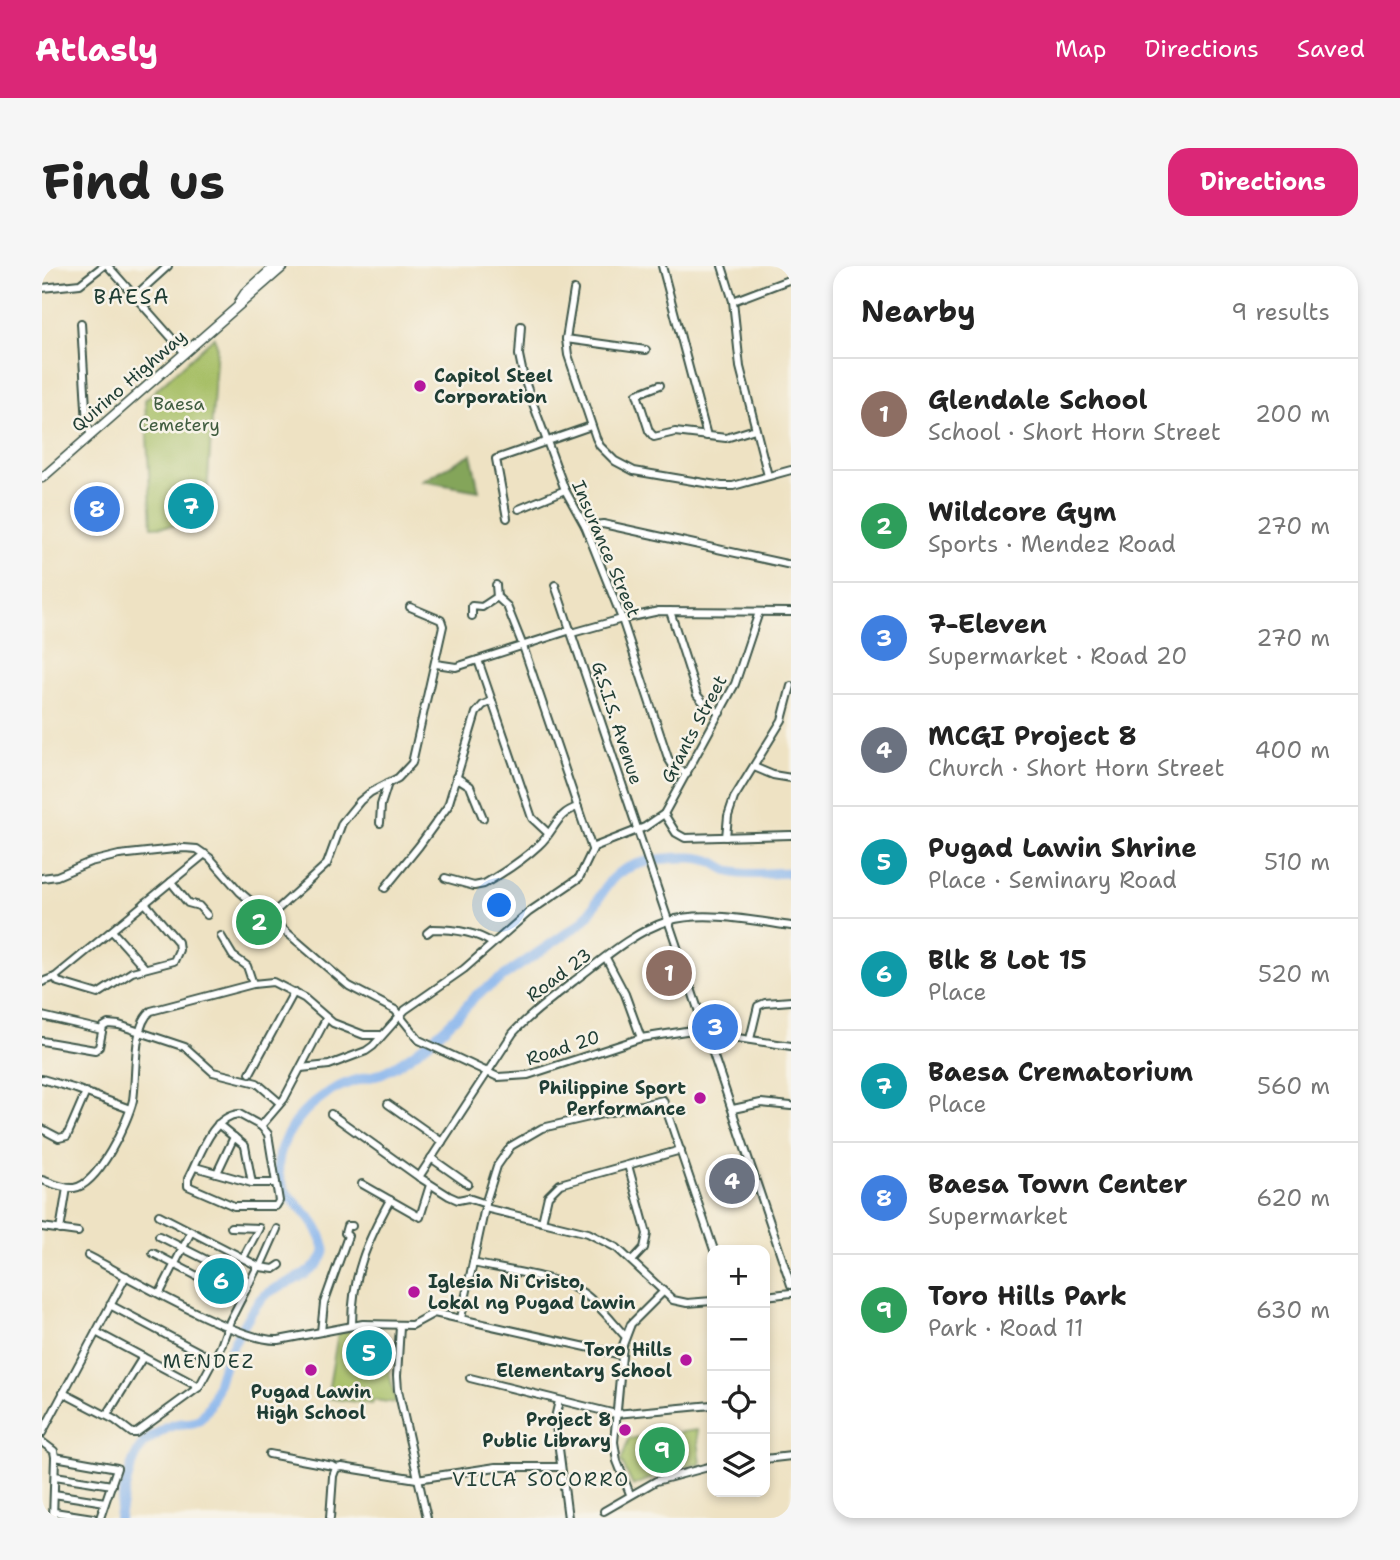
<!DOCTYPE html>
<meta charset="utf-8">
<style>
body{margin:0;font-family:"Shantell Sans",sans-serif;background:#f6f6f6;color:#222}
.controls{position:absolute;right:21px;bottom:21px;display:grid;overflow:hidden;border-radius:14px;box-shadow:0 4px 10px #0003}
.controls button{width:63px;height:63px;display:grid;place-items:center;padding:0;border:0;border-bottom:2px solid #e0e0e0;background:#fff;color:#222;font:35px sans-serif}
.you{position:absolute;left:458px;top:640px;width:24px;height:24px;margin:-18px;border:5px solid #fff;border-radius:50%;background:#1a73e8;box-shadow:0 0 0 10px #1a73e833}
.badge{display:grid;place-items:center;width:46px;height:46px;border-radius:50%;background:#db2777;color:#fff;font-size:23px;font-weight:700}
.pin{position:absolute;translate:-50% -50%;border:4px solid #fff;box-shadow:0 2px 7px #0006}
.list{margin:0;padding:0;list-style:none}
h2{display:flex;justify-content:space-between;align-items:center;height:91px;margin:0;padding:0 28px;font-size:30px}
h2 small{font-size:23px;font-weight:400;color:#767676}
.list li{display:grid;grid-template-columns:46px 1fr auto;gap:21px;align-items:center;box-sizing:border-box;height:112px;padding:0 28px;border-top:2px solid #e0e0e0}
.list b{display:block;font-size:26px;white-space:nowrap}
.list p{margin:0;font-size:23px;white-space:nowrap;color:#767676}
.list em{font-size:23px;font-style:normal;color:#767676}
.icon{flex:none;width:38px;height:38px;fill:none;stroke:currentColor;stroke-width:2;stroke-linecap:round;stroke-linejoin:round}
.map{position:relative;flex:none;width:749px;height:1252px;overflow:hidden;border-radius:21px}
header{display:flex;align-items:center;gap:42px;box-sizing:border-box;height:98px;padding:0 35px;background:#db2777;color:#fff}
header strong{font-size:33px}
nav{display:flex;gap:38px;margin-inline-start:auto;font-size:24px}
.intro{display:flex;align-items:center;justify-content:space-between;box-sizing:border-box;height:168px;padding:0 42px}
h1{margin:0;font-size:49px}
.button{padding:18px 32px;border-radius:21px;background:#db2777;color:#fff;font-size:24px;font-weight:700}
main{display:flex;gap:42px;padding:0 42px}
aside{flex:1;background:#fff;border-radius:21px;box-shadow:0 4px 10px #0003}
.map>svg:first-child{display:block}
</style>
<header>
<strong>Atlasly</strong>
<nav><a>Map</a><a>Directions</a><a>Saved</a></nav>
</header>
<div class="intro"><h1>Find us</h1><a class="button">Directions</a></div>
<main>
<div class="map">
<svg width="749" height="1252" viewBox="0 0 749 1252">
<rect width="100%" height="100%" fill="#f7f3e8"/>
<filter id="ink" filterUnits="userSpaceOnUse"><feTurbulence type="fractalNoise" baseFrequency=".0143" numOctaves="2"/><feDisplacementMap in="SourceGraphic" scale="14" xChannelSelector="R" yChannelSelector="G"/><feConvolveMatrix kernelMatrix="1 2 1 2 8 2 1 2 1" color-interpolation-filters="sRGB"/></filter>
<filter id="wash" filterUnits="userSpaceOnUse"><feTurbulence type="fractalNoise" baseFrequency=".00686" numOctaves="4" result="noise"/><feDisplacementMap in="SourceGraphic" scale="28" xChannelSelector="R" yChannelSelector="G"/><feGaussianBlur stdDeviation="1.57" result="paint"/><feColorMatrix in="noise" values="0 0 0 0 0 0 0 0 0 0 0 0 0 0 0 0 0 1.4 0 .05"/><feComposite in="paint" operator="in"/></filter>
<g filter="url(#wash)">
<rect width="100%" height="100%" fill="#eee2c3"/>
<g fill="#a5be64" stroke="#627e4c" stroke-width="2">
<path d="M 172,71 L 175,79 L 163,258 L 110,261 L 103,134 Z"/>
<path d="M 325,1061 L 337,1064 L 347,1073 L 347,1106 L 354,1137 L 332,1134 L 330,1138 L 285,1132 L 296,1067 Z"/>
<path d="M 655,1164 L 659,1198 L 629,1204 L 591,1220 L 579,1195 L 587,1173 Z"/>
</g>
<path fill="#84a55a" stroke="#527147" stroke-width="2" d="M 429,188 L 437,225 L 380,215 Z"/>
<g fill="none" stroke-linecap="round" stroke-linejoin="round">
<path stroke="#83b2ed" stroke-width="10" d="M 77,1252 C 81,1229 87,1196 102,1177 C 105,1174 124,1162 129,1160 C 145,1153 153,1164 165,1144 C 173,1132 175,1118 180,1104 C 189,1080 202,1055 217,1035 C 231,1017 268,1015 281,990 C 284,984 282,981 280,975 C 274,954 260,945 246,929 C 226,905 240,872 257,852 C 270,836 290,822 309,816 C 321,812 333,811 344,805 C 372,791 414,755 433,730 L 538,658 C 553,645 558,625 572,611 C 590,593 648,586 671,596 C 679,600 685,606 695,607 C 713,610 731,606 749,607"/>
</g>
</g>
<g filter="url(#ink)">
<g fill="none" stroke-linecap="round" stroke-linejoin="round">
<defs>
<g id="minor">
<path d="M 66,0 L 143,87"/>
<path d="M 620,0 L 665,170"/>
<path d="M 680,0 L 691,35 L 698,101 L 726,210"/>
<path d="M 0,22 L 38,18 L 61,0"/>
<path d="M 532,24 L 524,73 L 526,89 L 554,172 L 558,180 L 573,195 L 592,205 L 680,220 L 691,220 L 749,204"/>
<path d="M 93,30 L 126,0"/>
<path d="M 691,35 L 749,13"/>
<path d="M 39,57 L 45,159 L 49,169"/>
<path d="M 479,60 L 477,89 L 482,113 L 523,224 L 543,260 L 580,353 L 626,492 L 631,500 L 645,508"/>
<path d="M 524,73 L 604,84"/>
<path d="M 618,119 L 595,128 L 607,165 L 612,171 L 633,166 L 684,172 L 713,163"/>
<path d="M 477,243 L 523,224"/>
<path d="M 465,252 L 454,193 L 549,160"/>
<path d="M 543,260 L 561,258 L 749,299"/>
<path d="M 513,319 L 749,1019"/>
<path d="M 455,331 L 465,340 L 481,380 L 550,583"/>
<path d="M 628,345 L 655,429 L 663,438 L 678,447"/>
<path d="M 430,350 L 430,340 L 440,341 L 455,331 L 454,319"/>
<path d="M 530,367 L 580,353 L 617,345 L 749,346"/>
<path d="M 436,394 L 490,552 L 506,567"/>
<path d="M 394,398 L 414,401 L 529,364"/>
<path d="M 712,501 L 731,509 L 749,512"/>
<path d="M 414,511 L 428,520 L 441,552"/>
<path d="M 622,548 L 634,567 L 643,572 L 749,569"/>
<path d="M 338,557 L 339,539 L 346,517"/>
<path d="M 684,571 L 686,550 L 692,532 L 740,454 L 749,420"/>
<path d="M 0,612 L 15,610 L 48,596 L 77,589 L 142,582 L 155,583 L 168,592 L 198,626 L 307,720 L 353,744 L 377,774 L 456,811 L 486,809 L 599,772 L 663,762"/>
<path d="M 403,612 L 432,620 L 442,618 C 461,607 481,594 497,579 C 513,565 514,547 536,541"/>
<path d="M 129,616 L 146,637 L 157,640 L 165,649"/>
<path d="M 343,622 L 377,580 L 406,540 L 434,447 L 441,439 L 450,435"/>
<path d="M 227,651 L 285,598 L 300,557 L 318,535 L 329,526 L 356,512 L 370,497 L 401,360 L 399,354 L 368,341"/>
<path d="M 70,665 L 103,702"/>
<path d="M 385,667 L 390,663 C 409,663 434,666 450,677"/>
<path d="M 179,670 L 191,690 L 205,700 L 211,718"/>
<path d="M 564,692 L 583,728 L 599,772"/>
<path d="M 13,711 L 16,716 L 56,728 L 90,706 L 132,695 L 137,684 L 136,676 L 103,637"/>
<path d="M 0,716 L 13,711 L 163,588"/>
<path d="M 0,750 L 60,764"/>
<path d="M 666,771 L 682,770 L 749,780"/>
<path d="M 708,773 L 716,740 L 723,737 L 749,735"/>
<path d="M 0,775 L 53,784 L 57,781 L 61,761 L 66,758 L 77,759 L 143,781 L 171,806 L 215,817 L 238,837"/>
<path d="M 259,802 L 287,799 L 324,785 L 331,780 L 363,744 L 422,703 L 487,646 L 537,612 L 552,581 L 603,561 L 622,548 L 693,418 L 717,346"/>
<path d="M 208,807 L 252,726"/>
<path d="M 0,813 L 34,823 L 88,843"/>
<path d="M 346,838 L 400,876"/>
<path d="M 691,843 L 719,837 L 749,840"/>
<path d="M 197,848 L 219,860 L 226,868 L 237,935 L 234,940 L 192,940 L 146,920 L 146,913 C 158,891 169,850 197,848 Z"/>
<path d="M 289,848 L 377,911 L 407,930 L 416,934 L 426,932 L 444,938"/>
<path d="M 176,858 L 203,880 L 210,917 L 234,917"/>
<path d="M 219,860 L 242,833 L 284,753"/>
<path d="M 0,863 L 17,872 L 25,870 L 44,826"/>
<path d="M 389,892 L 426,918"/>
<path d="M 586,899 L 605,968 L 602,982 L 590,995"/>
<path d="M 153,901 L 210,917"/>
<path d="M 175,907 L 192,871"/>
<path d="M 377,911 L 471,767 C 489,747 511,732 532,715 C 561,693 591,666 626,655 C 662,644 713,655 749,660"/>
<path d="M 0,914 C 9,917 22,923 32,922 C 56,919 86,856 91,834 C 95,810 90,760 109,745 L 211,718 L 231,716 L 262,732 L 291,757 L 322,769 L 338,769"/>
<path d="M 320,918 L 378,951 L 388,919"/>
<path d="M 443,942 L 546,967 L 575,982 L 631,1034 L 645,1037 L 670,1035"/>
<path d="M 117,949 L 218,1001 L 232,1003 L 238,999"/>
<path d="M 500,956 L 506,930 L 518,918 L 639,884"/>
<path d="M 0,961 L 36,966"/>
<path d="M 189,961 L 217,962 L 201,992"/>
<path d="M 18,964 L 25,922"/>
<path d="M 117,970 L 208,1016"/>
<path d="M 111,987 L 199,1033"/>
<path d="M 46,990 C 85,1010 198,1077 237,1074 L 321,1058 L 370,1059 L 392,1047 L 580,1089"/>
<path d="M 431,997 C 461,1004 516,1010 541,1027 C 557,1038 570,1056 583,1070"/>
<path d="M 218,1001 L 235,963"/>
<path d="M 118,1027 L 149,966"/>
<path d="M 723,1030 L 749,1027"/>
<path d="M 68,1039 L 172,1094"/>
<path d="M 419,1052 L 445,932 L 455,900 L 469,880 L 500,862 L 621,834 L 672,984"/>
<path d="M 310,1059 C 310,1009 325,976 348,934"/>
<path d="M 358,1060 L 355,1110 L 356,1124 L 385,1252"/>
<path d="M 54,1066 L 157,1121"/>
<path d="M 279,1066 L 282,1037 L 306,970 L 303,967 L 305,960 L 310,960"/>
<path d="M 428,1112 L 574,1148 L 670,1139"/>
<path d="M 21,1127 L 73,1154 L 90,1167 L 94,1167 L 157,1121 L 179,1080 L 188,1055 L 216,1000"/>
<path d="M 517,1135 L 513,1152 L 526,1252"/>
<path d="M 65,1149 L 101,1091"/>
<path d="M 0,1167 L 84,1010"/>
<path d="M 0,1176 L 12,1185 L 13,1191 L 11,1252"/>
<path d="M 227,1188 L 291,1200 L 294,1202 L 300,1201 L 375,1213 L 454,1201 L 519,1201"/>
<path d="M 13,1191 L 75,1202 L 58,1252"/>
<path d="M 723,1193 L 749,1190"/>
<path d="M 13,1210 L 70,1219"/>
<path d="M 12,1228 L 63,1236"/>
<path d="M 588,1228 L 575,1195 L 572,1176 L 581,1079 L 589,1058 L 621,1026"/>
<path d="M 562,1245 L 614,1215 L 670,1200"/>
<path d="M 12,1246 L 51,1252"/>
<path d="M 288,1252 L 291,1210 L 294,1202"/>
</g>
<g id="major">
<path d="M 197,36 L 203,27 L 233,0"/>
<path d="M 0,212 L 242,0"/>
</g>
</defs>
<use href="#minor" stroke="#3e5649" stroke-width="10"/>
<use href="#major" stroke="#3e5649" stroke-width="11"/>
<use href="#minor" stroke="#fff" stroke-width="6"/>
<use href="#major" stroke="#fff" stroke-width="8"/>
</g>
</g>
<g fill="#b5179e" stroke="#f7f3e8" stroke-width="2.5">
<circle cx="378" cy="120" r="7"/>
<circle cx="658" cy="832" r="7"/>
<circle cx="372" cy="1026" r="7"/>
<circle cx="644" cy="1094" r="7"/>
<circle cx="269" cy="1104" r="7"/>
<circle cx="583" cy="1164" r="7"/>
</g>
<g text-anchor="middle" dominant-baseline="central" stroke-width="5" stroke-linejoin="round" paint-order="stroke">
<g font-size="18" font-weight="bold" fill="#1f3d34" stroke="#f7f3e8" text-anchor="end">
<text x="392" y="110" text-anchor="start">Capitol Steel<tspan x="392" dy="21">Corporation</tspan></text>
<text x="644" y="822">Philippine Sport<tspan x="644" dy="21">Performance</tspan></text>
<text x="386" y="1016" text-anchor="start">Iglesia Ni Cristo,<tspan x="386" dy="21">Lokal ng Pugad Lawin</tspan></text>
<text x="630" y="1084">Toro Hills<tspan x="630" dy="21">Elementary School</tspan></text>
<text x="269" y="1126" text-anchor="middle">Pugad Lawin<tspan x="269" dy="21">High School</tspan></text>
<text x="569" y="1154">Project 8<tspan x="569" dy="21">Public Library</tspan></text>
</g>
<g font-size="18" fill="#1f3d34" stroke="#f7f3e8">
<text transform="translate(87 115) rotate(-41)">Quirino Highway</text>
<text transform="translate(564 283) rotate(67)">Insurance Street</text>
<text transform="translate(575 457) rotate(72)">G.S.I.S. Avenue</text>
<text transform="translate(652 463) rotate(-62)">Grants Street</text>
<text transform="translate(517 709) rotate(-37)">Road 23</text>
<text transform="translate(521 782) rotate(-18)">Road 20</text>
</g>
<g font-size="18" fill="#405d40" stroke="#f7f3e8">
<text x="137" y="138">Baesa<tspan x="137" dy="21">Cemetery</tspan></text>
</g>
<g font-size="19" letter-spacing="2" fill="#1f3d34" stroke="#f7f3e8">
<text x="167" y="1095">MENDEZ</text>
<text x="499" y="1213">VILLA SOCORRO</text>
</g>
<g font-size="21" letter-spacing="2" fill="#1f3d34" stroke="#f7f3e8">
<text x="90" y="31">BAESA</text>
</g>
</g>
</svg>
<div class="controls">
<button>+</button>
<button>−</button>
<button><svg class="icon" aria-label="locate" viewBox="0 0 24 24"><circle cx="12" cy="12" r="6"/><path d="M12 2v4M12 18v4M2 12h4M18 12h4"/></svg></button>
<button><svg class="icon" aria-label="layers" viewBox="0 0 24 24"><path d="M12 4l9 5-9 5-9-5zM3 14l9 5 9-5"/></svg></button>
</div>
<div class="you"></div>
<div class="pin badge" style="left:627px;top:707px;background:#8d6e63">1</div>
<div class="pin badge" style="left:217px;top:656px;background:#2e9e5b">2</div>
<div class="pin badge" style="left:673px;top:761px;background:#3f7fe0">3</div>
<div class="pin badge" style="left:690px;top:915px;background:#6b7280">4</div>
<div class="pin badge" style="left:327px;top:1087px;background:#0f9aa8">5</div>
<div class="pin badge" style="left:179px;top:1015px;background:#0f9aa8">6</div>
<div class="pin badge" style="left:149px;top:240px;background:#0f9aa8">7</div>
<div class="pin badge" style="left:55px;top:243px;background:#3f7fe0">8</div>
<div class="pin badge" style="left:620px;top:1184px;background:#2e9e5b">9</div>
</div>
<aside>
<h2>Nearby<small>9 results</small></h2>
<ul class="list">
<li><span class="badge" style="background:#8d6e63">1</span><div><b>Glendale School</b><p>School · Short Horn Street</p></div><em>200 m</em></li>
<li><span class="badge" style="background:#2e9e5b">2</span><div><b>Wildcore Gym</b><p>Sports · Mendez Road</p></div><em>270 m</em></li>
<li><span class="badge" style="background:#3f7fe0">3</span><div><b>7-Eleven</b><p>Supermarket · Road 20</p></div><em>270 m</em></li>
<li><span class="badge" style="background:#6b7280">4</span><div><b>MCGI Project 8</b><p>Church · Short Horn Street</p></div><em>400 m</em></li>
<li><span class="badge" style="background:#0f9aa8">5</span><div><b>Pugad Lawin Shrine</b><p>Place · Seminary Road</p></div><em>510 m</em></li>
<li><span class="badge" style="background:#0f9aa8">6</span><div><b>Blk 8 Lot 15</b><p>Place</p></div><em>520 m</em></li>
<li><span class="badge" style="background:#0f9aa8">7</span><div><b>Baesa Crematorium</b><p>Place</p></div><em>560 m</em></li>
<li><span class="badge" style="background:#3f7fe0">8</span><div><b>Baesa Town Center</b><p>Supermarket</p></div><em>620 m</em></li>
<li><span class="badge" style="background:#2e9e5b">9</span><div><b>Toro Hills Park</b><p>Park · Road 11</p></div><em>630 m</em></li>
</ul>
</aside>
</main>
